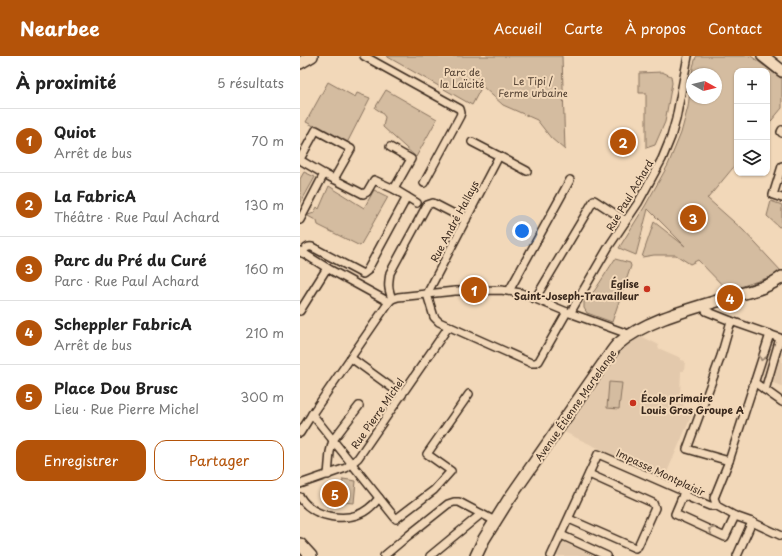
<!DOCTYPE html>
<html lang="fr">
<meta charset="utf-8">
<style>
body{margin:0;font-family:"Playpen Sans",sans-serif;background:#f2f2f2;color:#222}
.controls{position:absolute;right:12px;top:12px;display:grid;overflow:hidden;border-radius:8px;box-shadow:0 1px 3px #0004}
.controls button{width:36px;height:36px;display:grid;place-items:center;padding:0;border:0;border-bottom:1px solid #e0e0e0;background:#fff;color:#222;font:20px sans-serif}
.compass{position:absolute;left:386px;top:12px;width:36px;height:36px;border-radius:50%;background:#fff;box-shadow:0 1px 3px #0004;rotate:98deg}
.you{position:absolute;left:222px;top:175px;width:14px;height:14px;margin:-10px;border:3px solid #fff;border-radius:50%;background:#1a73e8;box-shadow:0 0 0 6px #1a73e833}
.badge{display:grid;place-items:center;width:26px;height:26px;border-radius:50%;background:#b45309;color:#fff;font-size:13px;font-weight:700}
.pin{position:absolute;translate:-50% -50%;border:2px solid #fff;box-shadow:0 1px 4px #0006}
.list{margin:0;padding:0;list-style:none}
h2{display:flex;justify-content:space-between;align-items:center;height:52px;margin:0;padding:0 16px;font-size:17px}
h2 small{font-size:13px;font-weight:400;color:#767676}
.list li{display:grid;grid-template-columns:26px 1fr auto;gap:12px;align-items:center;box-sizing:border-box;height:64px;padding:0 16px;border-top:1px solid #e0e0e0}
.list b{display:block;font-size:15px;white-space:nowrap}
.list p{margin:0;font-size:13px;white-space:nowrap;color:#767676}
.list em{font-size:13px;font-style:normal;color:#767676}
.actions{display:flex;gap:8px;padding:12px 16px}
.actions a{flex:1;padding:9px 0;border:1px solid #b45309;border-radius:12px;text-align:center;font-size:14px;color:#b45309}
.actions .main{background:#b45309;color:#fff}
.icon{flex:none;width:22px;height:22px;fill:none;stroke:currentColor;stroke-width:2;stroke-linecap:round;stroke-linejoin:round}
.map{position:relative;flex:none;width:482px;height:500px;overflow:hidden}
header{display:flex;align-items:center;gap:24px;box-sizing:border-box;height:56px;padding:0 20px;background:#b45309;color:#fff}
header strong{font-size:19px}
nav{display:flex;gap:22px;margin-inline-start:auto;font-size:14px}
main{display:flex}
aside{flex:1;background:#fff}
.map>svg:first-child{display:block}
</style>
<header>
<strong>Nearbee</strong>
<nav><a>Accueil</a><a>Carte</a><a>À propos</a><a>Contact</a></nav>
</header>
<main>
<aside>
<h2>À proximité<small>5 résultats</small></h2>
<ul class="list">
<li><span class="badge">1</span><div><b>Quiot</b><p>Arrêt de bus</p></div><em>70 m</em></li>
<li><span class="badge">2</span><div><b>La FabricA</b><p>Théâtre · Rue Paul Achard</p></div><em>130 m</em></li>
<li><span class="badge">3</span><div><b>Parc du Pré du Curé</b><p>Parc · Rue Paul Achard</p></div><em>160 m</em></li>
<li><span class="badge">4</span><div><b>Scheppler FabricA</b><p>Arrêt de bus</p></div><em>210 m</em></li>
<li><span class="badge">5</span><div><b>Place Dou Brusc</b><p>Lieu · Rue Pierre Michel</p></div><em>300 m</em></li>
</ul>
<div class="actions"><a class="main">Enregistrer</a><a>Partager</a></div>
</aside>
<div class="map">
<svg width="482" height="500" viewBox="0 0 482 500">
<rect width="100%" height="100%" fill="#f2d8b9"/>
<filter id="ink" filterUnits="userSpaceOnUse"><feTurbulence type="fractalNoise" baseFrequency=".025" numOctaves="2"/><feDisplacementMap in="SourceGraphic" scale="8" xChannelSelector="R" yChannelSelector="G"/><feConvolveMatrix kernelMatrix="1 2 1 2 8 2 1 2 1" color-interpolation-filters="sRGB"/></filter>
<g filter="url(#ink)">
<g fill="#e3c9ac">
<path d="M 341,280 L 359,289 L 358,292 L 381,302 L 381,304 L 385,305 L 384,315 L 381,315 L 380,341 L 384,342 L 383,353 L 394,354 L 364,423 L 264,376 L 312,305 L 327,289 Z"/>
<path d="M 482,295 L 482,330 L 473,327 Z"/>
<path d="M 263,486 L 294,500 L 256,500 Z"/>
</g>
<g fill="#d4bca0" stroke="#88735f" fill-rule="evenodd">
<path d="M 86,0 L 262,0 L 265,94 L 251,82 L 237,64 L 203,49 L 182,30 L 172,49 Z"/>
<path d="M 397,0 L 451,0 L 482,23 L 482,52 L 467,70 L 467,15 L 437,15 L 437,107 L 408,142 L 407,142 L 443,174 L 482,216 L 482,217 L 428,235 L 398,204 L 390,208 L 376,199 L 354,199 L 342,201 L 354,166 L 385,190 L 348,153 L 336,199 L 319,192 L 345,150 L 368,109 L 381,77 L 388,51 L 393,11 L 396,1 ZM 392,18 L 416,18 L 416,42 L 392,42 Z"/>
<path d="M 362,16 L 371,20 L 372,27 L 365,66 L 355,89 L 346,92 L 346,37 L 339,37 L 339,17 Z"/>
<path d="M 28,26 L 55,41 L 57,37 L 70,42 L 47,87 L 6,66 Z"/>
<path d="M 86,34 L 137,63 L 116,101 L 83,71 L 85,61 L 81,56 L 75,52 Z"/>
<path d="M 4,116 L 15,121 L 0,148 L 0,123 Z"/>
<path d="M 29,130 L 64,152 L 74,134 L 88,141 L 60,190 L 18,169 L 17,165 L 8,160 L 8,159 L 14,157 L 17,151 L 19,153 Z"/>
<path d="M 471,145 L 482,149 L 482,170 L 479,171 L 467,160 Z"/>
<path d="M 315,203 L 330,207 L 331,210 L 312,266 L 287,257 L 284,252 L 284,246 L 295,234 Z"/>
<path d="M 309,326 L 322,327 L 319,353 L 307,352 Z"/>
<path d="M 43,423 L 56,425 L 54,447 L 40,446 Z"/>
</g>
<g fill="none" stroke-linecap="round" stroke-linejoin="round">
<defs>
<g id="street">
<path d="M 64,0 L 160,53 L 161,57 L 160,60 L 124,127"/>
<path d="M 482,74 L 481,76 L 482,77"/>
<path d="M 172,86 L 199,100 L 127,238 L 134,261 L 139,266 L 231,307 L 236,307 L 239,305 L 267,256"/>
<path d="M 90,91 L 111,103 L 94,133"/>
<path d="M 199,100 L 227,115"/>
<path d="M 0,103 L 16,74 L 51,93 L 34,123"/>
<path d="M 0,104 L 24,118"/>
<path d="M 482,110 L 473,139 L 482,142"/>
<path d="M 0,164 L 24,118 L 63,138 L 67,136 L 74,124 L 94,133 L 117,147"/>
<path d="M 0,195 L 27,212 L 89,246"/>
<path d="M 2,197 C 5,193 7,190 12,191 L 63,218 L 67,215 L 107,141"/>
<path d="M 209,235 L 270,124"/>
<path d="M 92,243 C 88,232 88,229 90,217 L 127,149 L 133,147 L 166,164"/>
<path d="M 235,243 L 294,144 L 326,165"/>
<path d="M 404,249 L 406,255 L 431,265 L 480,282 L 465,334"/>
<path d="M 0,255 L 27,212"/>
<path d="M 271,257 L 273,252 L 309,190 L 338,147 L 362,103 L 371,81 L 376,63 L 388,0"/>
<path d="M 431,265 L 421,300 L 387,393 L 429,405 L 470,278"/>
<path d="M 51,302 L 102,339"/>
<path d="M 454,326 L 482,346"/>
<path d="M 12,358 L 96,463 L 134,434 L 151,415 L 127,398 L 169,338"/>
<path d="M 0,377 L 12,358 L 89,246 L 92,243 L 98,241 L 155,235 L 201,234 L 221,237 L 267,256 L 331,279"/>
<path d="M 28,419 L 30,396 L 33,384 L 59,350"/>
<path d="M 0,428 L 46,412 L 58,402 L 149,270"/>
<path d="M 383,439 L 375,458 L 425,481 L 435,460"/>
<path d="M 0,441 C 13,462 49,468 68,453 C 72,450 76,446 79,442"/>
<path d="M 417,450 L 414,442 L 429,405"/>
<path d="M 269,463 L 335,492 L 338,490 L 355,452 L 353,447 L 289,418"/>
<path d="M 261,479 L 307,500"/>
<path d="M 84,500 L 109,479 L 148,448 L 154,446 L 159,446 L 195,465"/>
<path d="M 130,500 L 181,458"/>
<path d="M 251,500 L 298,398 L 385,436 L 383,439 L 410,450 L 417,450 L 435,460 L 452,466 L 482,480"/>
<path d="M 437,500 L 452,466"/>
</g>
<g id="secondary">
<path d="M 463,0 L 482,15"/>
<path d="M 0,7 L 12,0"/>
<path d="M 0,488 L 11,500"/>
<path d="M 176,500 L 184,483 L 209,443 L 303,308 C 308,302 312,294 318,288 C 348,262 399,251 437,239 C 452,235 469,231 482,221"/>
</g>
</defs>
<use href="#street" stroke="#3b2a1e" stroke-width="10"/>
<use href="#secondary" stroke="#3b2a1e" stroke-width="14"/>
<use href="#street" stroke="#f2d8b9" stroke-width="7"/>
<use href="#secondary" stroke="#f2d8b9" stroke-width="11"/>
</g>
<defs><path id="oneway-chevron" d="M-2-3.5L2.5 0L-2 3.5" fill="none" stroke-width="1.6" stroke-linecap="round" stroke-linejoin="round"/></defs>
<g stroke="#96816c">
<use href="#oneway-chevron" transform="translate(462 302) rotate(108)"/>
<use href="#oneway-chevron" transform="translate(411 474) rotate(-156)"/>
</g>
</g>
<g fill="#c8321e" stroke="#f2d8b9" stroke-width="1.5">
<circle cx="347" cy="233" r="4"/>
<circle cx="333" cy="347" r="4"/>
</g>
<g text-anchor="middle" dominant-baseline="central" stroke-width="4" stroke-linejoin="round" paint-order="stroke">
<g font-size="10" fill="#524032" stroke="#f2d8b9">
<text x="162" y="15">Parc de<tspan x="162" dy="12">la Laïcité</tspan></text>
<text x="233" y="24">Le Tipi /<tspan x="233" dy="12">Ferme urbaine</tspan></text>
</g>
<g font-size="10" fill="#3b2a1e" stroke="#f2d8b9">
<text transform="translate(329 139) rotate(-59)">Rue Paul Achard</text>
<text transform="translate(154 165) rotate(-62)">Rue André Hallays</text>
<text transform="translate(275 349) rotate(-55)">Avenue Étienne Martelange</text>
<text transform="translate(77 357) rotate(-55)">Rue Pierre Michel</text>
<text transform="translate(361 416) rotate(25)">Impasse Montplaisir</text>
</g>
<g font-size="10" font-weight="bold" fill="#3b2a1e" stroke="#f2d8b9" text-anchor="end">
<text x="339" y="227">Église<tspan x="339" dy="12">Saint-Joseph-Travailleur</tspan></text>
<text x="341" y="341" text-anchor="start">École primaire<tspan x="341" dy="12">Louis Gros Groupe A</tspan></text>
</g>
</g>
</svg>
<div class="controls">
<button>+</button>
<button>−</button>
<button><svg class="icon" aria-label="layers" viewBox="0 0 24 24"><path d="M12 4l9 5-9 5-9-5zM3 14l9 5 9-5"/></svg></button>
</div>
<svg class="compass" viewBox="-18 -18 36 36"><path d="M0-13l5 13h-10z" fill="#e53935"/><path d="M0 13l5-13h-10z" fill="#767676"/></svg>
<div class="you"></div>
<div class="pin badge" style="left:174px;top:234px">1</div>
<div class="pin badge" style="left:323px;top:86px">2</div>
<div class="pin badge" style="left:393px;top:162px">3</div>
<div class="pin badge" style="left:430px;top:242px">4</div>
<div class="pin badge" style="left:35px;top:438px">5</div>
</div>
</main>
